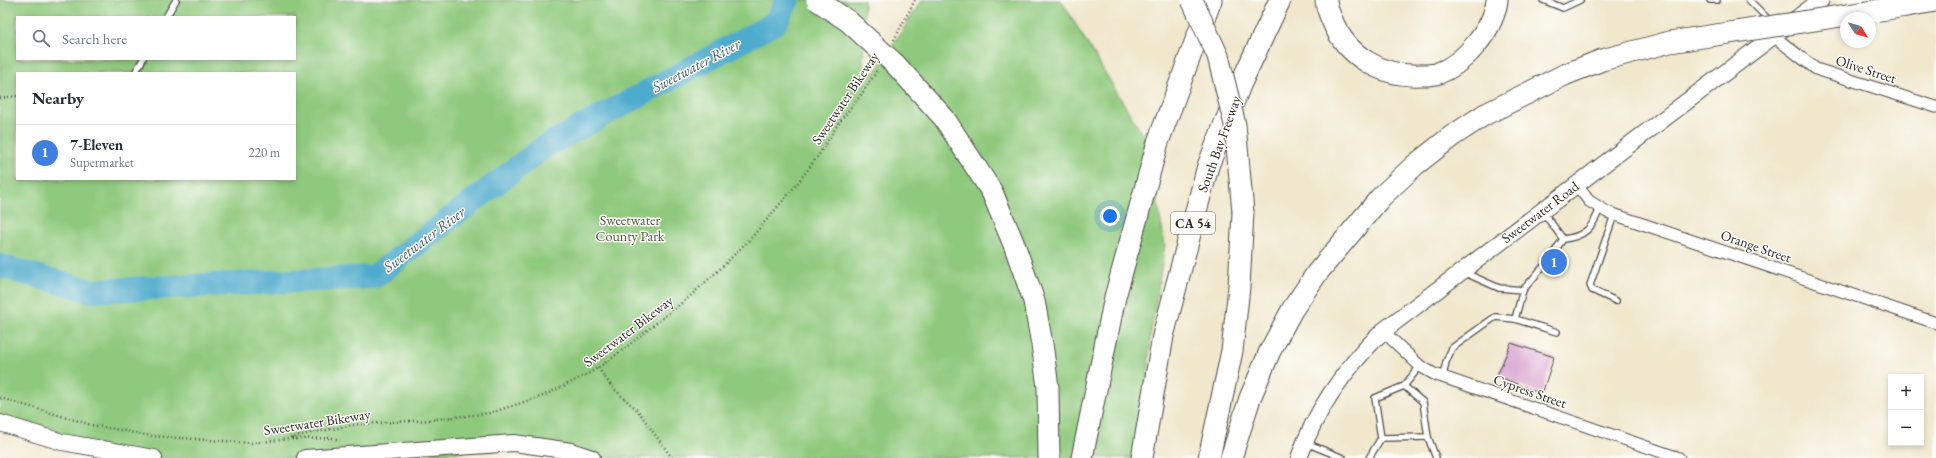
<!DOCTYPE html>
<meta charset="utf-8">
<style>
body{margin:0;font-family:"EB Garamond",serif;background:#f2f2f3;color:#1f2937}
.controls{position:absolute;right:12px;bottom:12px;display:grid;overflow:hidden;border-radius:0px;box-shadow:0 2px 6px #0003}
.controls button{width:36px;height:36px;display:grid;place-items:center;padding:0;border:0;border-bottom:1px solid #e0e1e3;background:#fff;color:#1f2937;font:20px sans-serif}
.compass{position:absolute;left:1840px;top:12px;width:36px;height:36px;border-radius:50%;background:#fff;box-shadow:0 2px 6px #0003;rotate:127deg}
.you{position:absolute;left:1110px;top:216px;width:14px;height:14px;margin:-10px;border:3px solid #fff;border-radius:50%;background:#1a73e8;box-shadow:0 0 0 6px #1a73e833}
.badge{display:grid;place-items:center;width:26px;height:26px;border-radius:50%;background:#1f6fb2;color:#fff;font-size:13px;font-weight:700}
.pin{position:absolute;translate:-50% -50%;border:2px solid #fff;box-shadow:0 1px 4px #0006}
.list{margin:0;padding:0;list-style:none}
h2{display:flex;justify-content:space-between;align-items:center;height:52px;margin:0;padding:0 16px;font-size:17px}
h2 small{font-size:13px;font-weight:400;color:#747a83}
.list li{display:grid;grid-template-columns:26px 1fr auto;gap:12px;align-items:center;box-sizing:border-box;height:56px;padding:0 16px;border-top:1px solid #e0e1e3}
.list b{display:block;font-size:15px;white-space:nowrap}
.list p{margin:0;font-size:13px;white-space:nowrap;color:#747a83}
.list em{font-size:13px;font-style:normal;color:#747a83}
.icon{flex:none;width:22px;height:22px;fill:none;stroke:currentColor;stroke-width:2;stroke-linecap:round;stroke-linejoin:round}
.map{position:relative;flex:none;width:1936px;height:458px;overflow:hidden}
.search{position:absolute;background:#fff;box-shadow:0 2px 6px #0003;left:16px;top:16px;width:280px;height:44px;display:flex;align-items:center;gap:10px;box-sizing:border-box;padding:0 14px;border-radius:0px;color:#747a83;font-size:15px}
.panel{position:absolute;background:#fff;box-shadow:0 2px 6px #0003;left:16px;top:72px;width:280px;height:108px;border-radius:0px}
.map>svg:first-child{display:block}
</style>
<div class="map">
<svg width="1936" height="458" viewBox="0 0 1936 458">
<rect width="100%" height="100%" fill="#fdfcf7"/>
<filter id="ink" filterUnits="userSpaceOnUse"><feTurbulence type="fractalNoise" baseFrequency=".025" numOctaves="2"/><feDisplacementMap in="SourceGraphic" scale="8" xChannelSelector="R" yChannelSelector="G"/><feConvolveMatrix kernelMatrix="1 2 1 2 8 2 1 2 1" color-interpolation-filters="sRGB"/></filter>
<filter id="wash" filterUnits="userSpaceOnUse"><feTurbulence type="fractalNoise" baseFrequency=".012" numOctaves="4" result="noise"/><feDisplacementMap in="SourceGraphic" scale="16" xChannelSelector="R" yChannelSelector="G"/><feGaussianBlur stdDeviation="0.9" result="paint"/><feColorMatrix in="noise" values="0 0 0 0 0 0 0 0 0 0 0 0 0 0 0 0 0 1.4 0 .05"/><feComposite in="paint" operator="in"/></filter>
<g filter="url(#wash)">
<rect width="100%" height="100%" fill="#f0e7cc"/>
<path fill="#8fc97d" stroke="#5d7a54" fill-rule="evenodd" d="M 0,0 L 864,0 L 863,85 L 882,62 L 922,0 L 1061,0 L 1147,142 L 1165,245 L 1150,338 L 1145,458 L 592,458 L 553,448 L 324,458 L 153,458 L 0,422 ZM 17,17 L 295,17 L 295,59 L 17,59 ZM 17,73 L 295,73 L 295,179 L 17,179 Z"/>
<g fill="none" stroke-linecap="round" stroke-linejoin="round">
<path stroke="#4fabcd" stroke-width="24" d="M 0,266 L 91,291 L 374,277 L 544,147 L 775,23 L 788,0"/>
</g>
<g id="blocks">
<path fill="#d69dcf" d="M 1511,343 L 1554,357 L 1542,394 L 1497,376 Z"/>
</g>
</g>
<g filter="url(#ink)">
<use href="#blocks" fill-opacity="0" stroke="#494743" stroke-width="1"/>
<g fill="none" stroke-linecap="round" stroke-linejoin="round">
<defs>
<g id="service">
<path d="M 1543,0 L 1563,8 L 1580,0"/>
<path d="M 1710,0 L 1717,0"/>
<path d="M 1749,0 L 1771,22"/>
<path d="M 166,17 L 176,0"/>
<path d="M 135,73 L 143,59"/>
<path d="M 1614,215 L 1590,285 L 1592,290 L 1616,301"/>
<path d="M 1563,239 C 1584,237 1593,228 1600,208"/>
<path d="M 1463,272 L 1499,288 L 1523,290 L 1549,260 L 1563,239 L 1543,212"/>
<path d="M 1523,290 L 1515,319 L 1557,332"/>
<path d="M 1443,376 L 1446,362 L 1452,348 L 1495,317 L 1515,319"/>
<path d="M 1404,386 L 1423,402 L 1428,437 L 1381,438 L 1375,398 L 1404,386 L 1420,366"/>
<path d="M 1428,437 L 1436,458"/>
<path d="M 1306,443 L 1343,458"/>
<path d="M 1369,458 L 1381,438"/>
</g>
<g id="minor">
<path d="M 1772,35 L 1816,69 L 1936,107"/>
<path d="M 1576,184 L 1589,201 L 1607,212 L 1936,323"/>
<path d="M 1383,331 L 1420,366 L 1434,374 L 1679,458"/>
</g>
<g id="secondary">
<path d="M 0,423 L 62,442 L 154,458"/>
<path d="M 305,458 L 514,443 L 571,451 L 592,458"/>
<path d="M 1299,458 C 1316,408 1345,368 1383,331 L 1821,0"/>
</g>
<g id="motorway">
<path d="M 1326,0 C 1326,7 1329,13 1332,20 C 1346,56 1382,77 1421,75 C 1425,75 1431,75 1436,74 C 1464,65 1494,29 1497,0"/>
<path d="M 1906,6 L 1936,1"/>
<path d="M 895,64 L 944,118 L 992,192 L 1015,247 L 1034,301 L 1042,344 L 1048,387 L 1049,458"/>
<path d="M 1082,458 L 1115,297 L 1158,142 L 1211,0"/>
<path d="M 1142,458 L 1163,336 L 1208,166 L 1241,83 L 1280,0"/>
<path d="M 1209,458 L 1232,351 L 1239,287 L 1243,212"/>
<path d="M 1231,458 L 1250,398 L 1270,351 L 1292,310 L 1317,273 L 1381,197 L 1415,165 L 1452,136 L 1484,115 L 1564,75 L 1602,60 L 1670,42"/>
</g>
</defs>
<use href="#service" stroke="#494743" stroke-width="8"/>
<use href="#minor" stroke="#494743" stroke-width="13"/>
<use href="#secondary" stroke="#494743" stroke-width="18"/>
<use href="#motorway" stroke="#494743" stroke-width="23"/>
<g stroke="#494743" stroke-width="2.5" stroke-dasharray="1 3" stroke-linecap="butt">
<path d="M 894,40 L 915,0"/>
<path d="M 0,98 L 17,96"/>
<path d="M 598,368 L 612,387 L 638,411 L 672,458"/>
<path d="M 0,398 L 92,425 L 152,436 L 251,443 L 288,439 L 305,434 L 359,424 L 429,420 L 490,413 L 543,396 L 588,374 L 611,359 L 688,298 L 721,268 L 752,237 L 797,184 L 818,156 L 840,121 L 861,95 L 878,69"/>
<path d="M 292,439 L 332,438 L 340,440"/>
</g>
<use href="#service" stroke="#fff" stroke-width="5.5"/>
<use href="#minor" stroke="#fff" stroke-width="11"/>
<use href="#secondary" stroke="#fff" stroke-width="16"/>
<use href="#motorway" stroke="#fff" stroke-width="21"/>
<defs>
<g id="motorway-bridge">
<path d="M 817,0 L 848,21 L 895,64"/>
<path d="M 1192,0 L 1218,56 L 1235,125 L 1243,212"/>
<path d="M 1670,42 L 1906,6"/>
</g>
</defs>
<use href="#motorway-bridge" stroke="#494743" stroke-width="23" stroke-linecap="butt"/>
<use href="#motorway-bridge" stroke="#fff" stroke-width="21"/>
</g>
</g>
<g text-anchor="middle" dominant-baseline="central" stroke-width="3" stroke-linejoin="round" paint-order="stroke">
<rect fill="#fdfcf7" stroke="#6a6a68" stroke-width="1" x="1171" y="212" width="44" height="22" rx="3"/>
<g font-size="13" font-weight="bold" fill="#2b2b2b">
<text x="1193" y="223">CA 54</text>
</g>
<g font-size="14" fill="#2b2b2b" stroke="#fdfcf7">
<text transform="translate(1866 69) rotate(18)">Olive Street</text>
<text transform="translate(845 98) rotate(-56)">Sweetwater Bikeway</text>
<text transform="translate(1219 144) rotate(-70)">South Bay Freeway</text>
<text transform="translate(1540 212) rotate(-37)">Sweetwater Road</text>
<text transform="translate(1756 246) rotate(19)">Orange Street</text>
<text transform="translate(628 331) rotate(-37)">Sweetwater Bikeway</text>
<text transform="translate(1530 391) rotate(19)">Cypress Street</text>
<text transform="translate(317 422) rotate(-9)">Sweetwater Bikeway</text>
</g>
<g font-size="14" fill="#495a44" stroke="#fdfcf7">
<text x="630" y="220">Sweetwater<tspan x="630" dy="16">County Park</tspan></text>
</g>
<g font-size="15" font-style="italic" fill="#395e6c" stroke="#fdfcf7">
<text transform="translate(696 65) rotate(-28)">Sweetwater River</text>
<text transform="translate(424 239) rotate(-37)">Sweetwater River</text>
</g>
</g>
</svg>
<div class="controls">
<button>+</button>
<button>−</button>
</div>
<svg class="compass" viewBox="-18 -18 36 36"><path d="M0-13l5 13h-10z" fill="#e53935"/><path d="M0 13l5-13h-10z" fill="#747a83"/></svg>
<div class="you"></div>
<div class="pin badge" style="left:1554px;top:262px;background:#3f7fe0">1</div>
<div class="search"><svg class="icon" aria-label="search" viewBox="0 0 24 24"><circle cx="10" cy="10" r="6"/><path d="M15 15l6 6"/></svg>Search here</div>
<section class="panel">
<h2>Nearby<small></small></h2>
<ul class="list">
<li><span class="badge" style="background:#3f7fe0">1</span><div><b>7-Eleven</b><p>Supermarket</p></div><em>220 m</em></li>
</ul>
</section>
</div>
